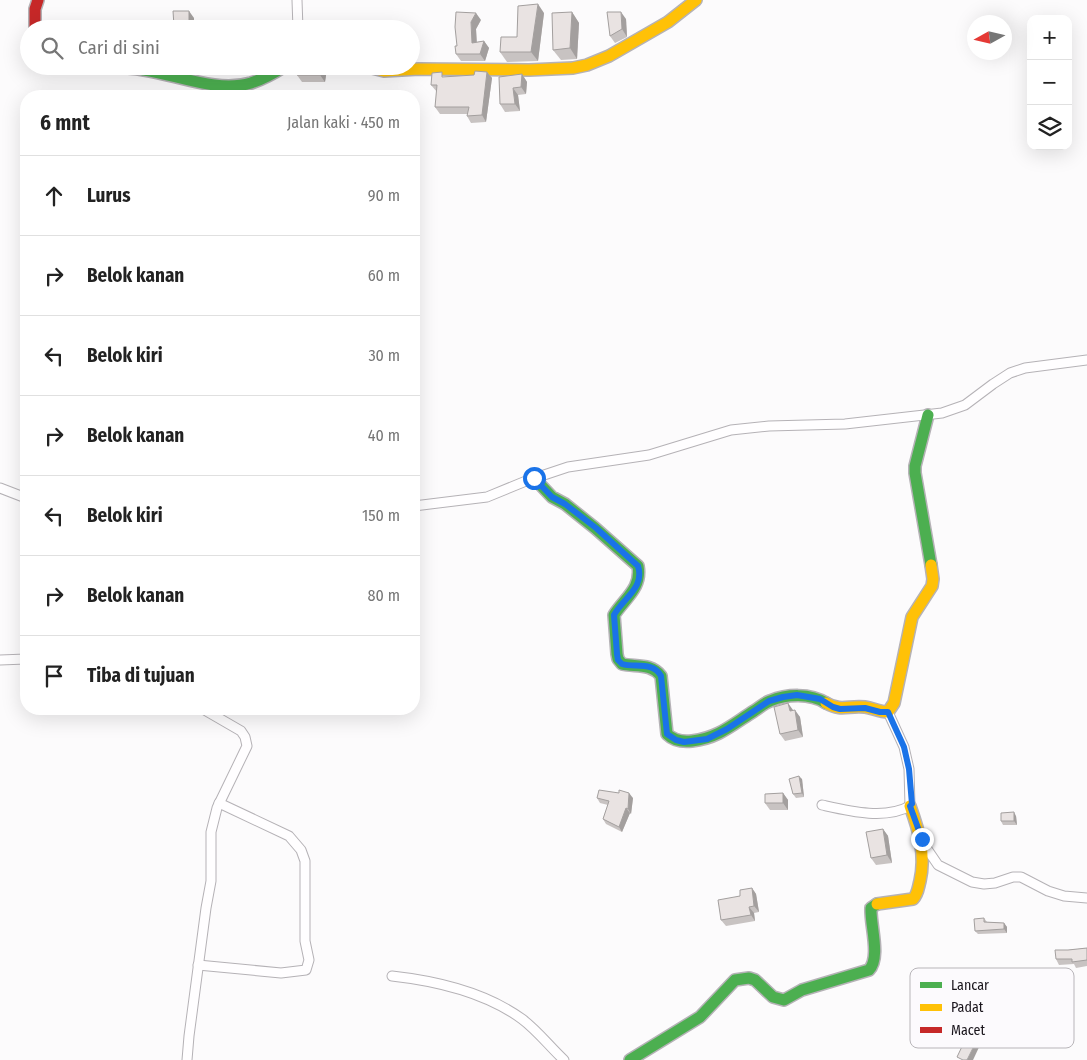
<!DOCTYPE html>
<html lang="id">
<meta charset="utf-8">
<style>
body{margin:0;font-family:"Fira Sans Condensed",sans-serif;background:#f6f6f6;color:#222}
.controls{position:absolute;right:15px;top:15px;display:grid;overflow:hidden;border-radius:10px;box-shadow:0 5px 20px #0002}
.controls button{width:45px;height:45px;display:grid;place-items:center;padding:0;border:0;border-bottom:1px solid #e0e0e0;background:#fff;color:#222;font:25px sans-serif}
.compass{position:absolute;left:967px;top:15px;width:45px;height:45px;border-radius:50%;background:#fff;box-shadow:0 5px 20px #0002;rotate:262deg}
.stop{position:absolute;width:15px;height:15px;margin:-11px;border:4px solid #1a73e8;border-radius:50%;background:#fff}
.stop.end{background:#1a73e8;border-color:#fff;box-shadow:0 1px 5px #0008}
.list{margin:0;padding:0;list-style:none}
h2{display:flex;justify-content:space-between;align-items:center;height:65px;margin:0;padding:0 20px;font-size:21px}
h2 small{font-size:16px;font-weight:400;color:#767676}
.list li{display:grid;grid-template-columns:32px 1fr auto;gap:15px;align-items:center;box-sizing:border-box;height:80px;padding:0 20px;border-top:1px solid #e0e0e0}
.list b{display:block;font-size:19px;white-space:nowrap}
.list em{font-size:16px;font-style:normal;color:#767676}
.icon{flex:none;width:28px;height:28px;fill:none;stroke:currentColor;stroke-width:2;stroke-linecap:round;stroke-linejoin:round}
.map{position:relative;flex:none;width:1087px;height:1060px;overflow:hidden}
.search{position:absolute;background:#fff;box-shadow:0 5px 20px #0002;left:20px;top:20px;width:400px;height:55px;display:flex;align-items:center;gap:12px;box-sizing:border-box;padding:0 18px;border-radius:28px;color:#767676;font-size:19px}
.panel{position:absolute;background:#fff;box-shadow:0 5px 20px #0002;left:20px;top:90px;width:400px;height:625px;border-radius:20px}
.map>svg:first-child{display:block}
</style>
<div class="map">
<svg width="1087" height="1060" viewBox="0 0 1087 1060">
<rect width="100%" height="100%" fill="#fcfbfc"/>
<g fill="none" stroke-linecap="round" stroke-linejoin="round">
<defs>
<g id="street">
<path d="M 297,0 L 298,29"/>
<path d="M 0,488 L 26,498"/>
<path d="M 414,506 L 487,497 L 526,481 L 568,467 L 649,455 L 731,430 L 769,426 L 845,424 L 942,413 L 965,405 L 993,384 L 1010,373 L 1025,368 L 1087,360"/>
<path d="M 0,660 L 26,659"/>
<path d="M 822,805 C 849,811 885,820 910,806 L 909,769 L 904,747 L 888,712"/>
<path d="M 923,843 L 938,865 L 972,882 L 984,884 L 995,883 L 1013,877 L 1021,877 L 1048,891 L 1064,896 L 1087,898"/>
<path d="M 198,965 L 281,973 L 306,970 L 309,960 L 305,941 L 305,861 L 301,850 L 289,836 L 219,803"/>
<path d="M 392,976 C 437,981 485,992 522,1019 C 537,1030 550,1047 564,1060"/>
<path d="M 187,1060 L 189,1036 L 206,908 L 211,881 L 211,832 L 217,808 L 247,746 L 245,737 L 241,731 L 203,709"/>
</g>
<g id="fast">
<path d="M 79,66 C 101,68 123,66 144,70 C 178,75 217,93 251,83 C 263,79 274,73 285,66"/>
<path d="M 928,415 L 915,466 L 915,473 L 931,565"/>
<path d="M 534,478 L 552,497 L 565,504 L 595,528 L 638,566 C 642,588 625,598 614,615 L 617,654 L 618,659 L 622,664 C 636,667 651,663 661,676 L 667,734 C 674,741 683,742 692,741 C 718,738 732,725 754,711 C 759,708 764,703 770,701 C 787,694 810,693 826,703"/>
<path d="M 630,1060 L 700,1017 L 735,980 L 749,978 L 755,980 L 773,997 L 784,1000 L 802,990 L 869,970 C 881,957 870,925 871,908 L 877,904"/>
</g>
<g id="slow">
<path d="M 364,66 L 384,71 L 419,69 L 529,70 L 573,68 L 587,65 L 609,56 L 668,22 L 696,0"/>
<path d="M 826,703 C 842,712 848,705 865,707 C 873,708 879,712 888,712 L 894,703 L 912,617 L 932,586 L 933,579 L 931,565"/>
<path d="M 877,904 L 913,899 C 918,894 918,888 920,881 C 926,854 919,831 910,806"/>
</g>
<path id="jam" d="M 35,29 L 35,9 L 38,0"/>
</defs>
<use href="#street" stroke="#b5b2b6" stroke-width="11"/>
<use href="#fast" stroke="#b5b2b6" stroke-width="14"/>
<use href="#slow" stroke="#b5b2b6" stroke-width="14"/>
<use href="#jam" stroke="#b5b2b6" stroke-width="14"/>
<use href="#street" stroke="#fffeff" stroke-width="9"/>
<use href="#fast" stroke="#4caf50" stroke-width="11"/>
<use href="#slow" stroke="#ffc107" stroke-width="11"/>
<use href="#jam" stroke="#c62828" stroke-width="11"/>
</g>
<g fill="#c8c3c2">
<path d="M 572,12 L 579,23 L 577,59 L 561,60 L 553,50 Z"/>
<path d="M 544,13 L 538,61 L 507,62 L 500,52 Z"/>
<path d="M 194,18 L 194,29 L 176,29 L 174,26 Z"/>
<path d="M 626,19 L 627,37 L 615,43 L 610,36 Z"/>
<path d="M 481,20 L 476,29 L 477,42 L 484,41 L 489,48 L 485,61 L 461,61 L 456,54 Z"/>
<path d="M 298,66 L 325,66 L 327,69 L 325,82 L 302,82 L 297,75 Z"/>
<path d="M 487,72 L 492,78 L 486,122 L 471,123 L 467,116 L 468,114 L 440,114 L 435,107 L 437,92 L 431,85 L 445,77 L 474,75 Z"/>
<path d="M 522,74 L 527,82 L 526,94 L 518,95 L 520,111 L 505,112 L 500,104 Z"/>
<path d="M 793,711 L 800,717 L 803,737 L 785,741 L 780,734 Z"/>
<path d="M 802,779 L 804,797 L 796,798 L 793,794 Z"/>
<path d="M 783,793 L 788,800 L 788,810 L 770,810 L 765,803 Z"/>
<path d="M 597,798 L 633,798 L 631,814 L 630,813 L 622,832 L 606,824 L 603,819 L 608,805 L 600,803 Z"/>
<path d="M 1016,816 L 1017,825 L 1003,825 L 1001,821 Z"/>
<path d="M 883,829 L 888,836 L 892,863 L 876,865 L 871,858 Z"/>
<path d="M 752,888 L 756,894 L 759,912 L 754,913 L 755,921 L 726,926 L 721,920 L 740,896 Z"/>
<path d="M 984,918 L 987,922 L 1004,923 L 1007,927 L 1007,933 L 978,934 L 975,931 Z"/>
<path d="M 1087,948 L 1087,966 L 1076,968 L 1074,964 L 1059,965 L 1056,959 L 1068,950 Z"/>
</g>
<g fill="#a39f9e">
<path d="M 538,4 L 544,13 L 538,61 L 531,52 Z"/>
<path d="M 189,11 L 194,18 L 194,29 L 191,29 L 189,26 Z"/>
<path d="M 572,12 L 579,23 L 577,59 L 570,48 Z"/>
<path d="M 621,12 L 626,19 L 627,37 L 622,29 Z"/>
<path d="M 476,13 L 481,20 L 476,29 L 477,50 L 472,43 L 471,22 Z"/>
<path d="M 484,41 L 489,48 L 485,61 L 480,54 Z"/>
<path d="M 321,66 L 325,66 L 327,69 L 325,82 L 320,75 Z"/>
<path d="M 487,72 L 492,78 L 486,122 L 482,115 Z"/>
<path d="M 522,74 L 527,82 L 526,94 L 521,87 Z"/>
<path d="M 513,88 L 518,95 L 520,111 L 515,104 Z"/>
<path d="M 788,703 L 793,710 L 795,719 L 790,711 Z"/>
<path d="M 795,710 L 800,717 L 803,737 L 798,730 Z"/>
<path d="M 799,776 L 802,779 L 804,797 L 802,793 Z"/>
<path d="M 629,793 L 633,798 L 631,814 L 628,809 Z"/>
<path d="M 783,793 L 788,800 L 788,810 L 783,803 Z"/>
<path d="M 626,808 L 630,813 L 622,832 L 619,827 Z"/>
<path d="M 1014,812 L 1016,816 L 1017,825 L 1014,821 Z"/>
<path d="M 883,829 L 888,836 L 892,863 L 887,855 Z"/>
<path d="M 752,888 L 756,894 L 759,912 L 754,906 Z"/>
<path d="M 749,907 L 754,913 L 755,921 L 751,915 Z"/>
<path d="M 1004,923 L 1007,927 L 1007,933 L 1004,929 Z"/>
<path d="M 978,1038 L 981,1043 L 973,1060 L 967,1060 Z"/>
</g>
<g fill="#e9e3e2" stroke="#a39f9e">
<path d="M 538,4 L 531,52 L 500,52 L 501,37 L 517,37 L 518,6 Z"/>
<path d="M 173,11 L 189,11 L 189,26 L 174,26 Z"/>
<path d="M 456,12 L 476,13 L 471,22 L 472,43 L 484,41 L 480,54 L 456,54 L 455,46 L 457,46 L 455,27 Z"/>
<path d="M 572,12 L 570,48 L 553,50 L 552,13 Z"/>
<path d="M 607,12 L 621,12 L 622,29 L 610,36 Z"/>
<path d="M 298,66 L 321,66 L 320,75 L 297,75 Z"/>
<path d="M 475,71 L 487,72 L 482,115 L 467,116 L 469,107 L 435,107 L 437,85 L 431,85 L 432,73 L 442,72 L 442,77 L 474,75 Z"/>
<path d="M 522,74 L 521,87 L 513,88 L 515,104 L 500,104 L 499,77 Z"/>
<path d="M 788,703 L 790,711 L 795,710 L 798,730 L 780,734 L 774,707 Z"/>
<path d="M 799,776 L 802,793 L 793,794 L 789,779 Z"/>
<path d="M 599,790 L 619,793 L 619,790 L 629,793 L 628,809 L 626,808 L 619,827 L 603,819 L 609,801 L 597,798 Z"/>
<path d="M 783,793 L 783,803 L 765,803 L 765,794 Z"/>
<path d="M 1014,812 L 1014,821 L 1001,821 L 1001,813 Z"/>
<path d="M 883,829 L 887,855 L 871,858 L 866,832 Z"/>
<path d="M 752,888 L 754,906 L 749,907 L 751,915 L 721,920 L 718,900 L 740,896 L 740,890 Z"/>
<path d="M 984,918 L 984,922 L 1004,923 L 1004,929 L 975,931 L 974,919 Z"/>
<path d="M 1087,948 L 1087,960 L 1072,962 L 1072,959 L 1056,959 L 1055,950 L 1068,950 Z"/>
<path d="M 968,1034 L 978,1038 L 967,1060 L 963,1060 L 957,1057 Z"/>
</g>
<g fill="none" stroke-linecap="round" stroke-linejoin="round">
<path stroke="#1a73e8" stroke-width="6" d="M 534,478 L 552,497 L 565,504 L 596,528 L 638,566 C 645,588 623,598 614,615 L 617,654 L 618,660 L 622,664 C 635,668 653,661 661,676 L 667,734 L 676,740 L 684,742 L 707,739 L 727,729 L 769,701 L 783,697 L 797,695 L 820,699 L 833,707 L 840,709 L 865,708 L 880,712 L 888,712 L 904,747 L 909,769 L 912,804 L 910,806 L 922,839"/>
</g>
<rect x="910" y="968" width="164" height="80" rx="8" fill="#fcfafd" stroke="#b8b5b9" stroke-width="1"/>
<rect x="920" y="982" width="22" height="6" fill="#4caf50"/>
<rect x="920" y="1004" width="22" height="7" fill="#ffc107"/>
<rect x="920" y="1027" width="22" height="6" fill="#c62828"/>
<g font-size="14" fill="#19141b">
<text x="951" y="990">Lancar</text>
<text x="951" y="1012">Padat</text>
<text x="951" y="1035">Macet</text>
</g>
</svg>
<div class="controls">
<button>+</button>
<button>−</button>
<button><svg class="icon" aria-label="layers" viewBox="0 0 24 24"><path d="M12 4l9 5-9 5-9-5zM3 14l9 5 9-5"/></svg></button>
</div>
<svg class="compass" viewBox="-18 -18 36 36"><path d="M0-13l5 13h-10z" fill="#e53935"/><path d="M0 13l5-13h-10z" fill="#767676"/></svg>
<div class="stop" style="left:534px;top:478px"></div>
<div class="stop end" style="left:922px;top:839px"></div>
<div class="search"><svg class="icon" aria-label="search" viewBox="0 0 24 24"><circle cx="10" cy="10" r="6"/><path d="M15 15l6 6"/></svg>Cari di sini</div>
<section class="panel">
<h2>6 mnt<small>Jalan kaki · 450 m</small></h2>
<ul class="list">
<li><svg class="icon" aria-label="ahead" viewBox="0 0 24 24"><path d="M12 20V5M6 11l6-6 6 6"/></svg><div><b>Lurus</b></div><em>90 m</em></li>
<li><svg class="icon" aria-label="right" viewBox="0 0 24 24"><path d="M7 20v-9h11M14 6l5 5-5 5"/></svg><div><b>Belok kanan</b></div><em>60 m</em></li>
<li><svg class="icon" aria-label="left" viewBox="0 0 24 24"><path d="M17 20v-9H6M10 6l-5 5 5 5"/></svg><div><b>Belok kiri</b></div><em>30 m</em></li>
<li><svg class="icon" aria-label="right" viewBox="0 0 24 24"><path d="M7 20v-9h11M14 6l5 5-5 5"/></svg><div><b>Belok kanan</b></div><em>40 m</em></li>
<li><svg class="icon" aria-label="left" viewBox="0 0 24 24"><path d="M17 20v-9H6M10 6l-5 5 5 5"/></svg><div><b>Belok kiri</b></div><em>150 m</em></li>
<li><svg class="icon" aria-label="right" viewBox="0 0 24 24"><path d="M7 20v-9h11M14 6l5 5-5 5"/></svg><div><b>Belok kanan</b></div><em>80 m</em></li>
<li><svg class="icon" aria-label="arrive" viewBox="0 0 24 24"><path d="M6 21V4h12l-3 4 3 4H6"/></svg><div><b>Tiba di tujuan</b></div></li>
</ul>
</section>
</div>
